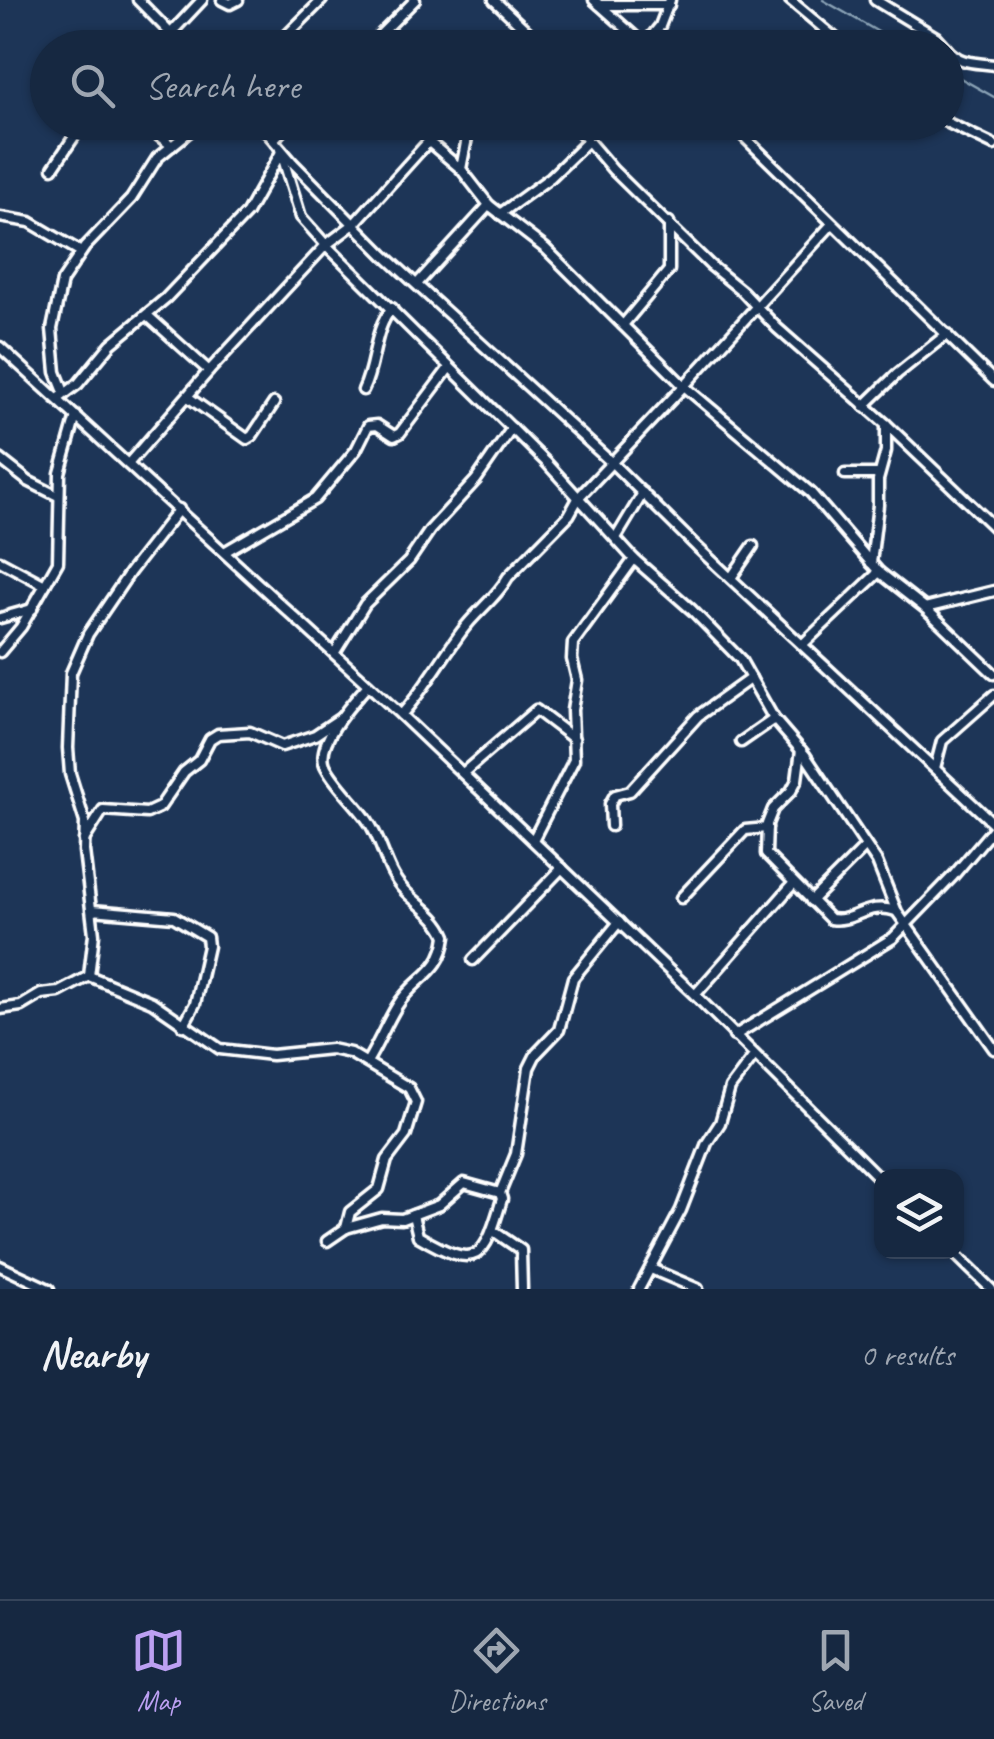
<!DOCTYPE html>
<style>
body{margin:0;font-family:Caveat,sans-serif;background:#23344c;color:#f1f3f6}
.controls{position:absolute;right:30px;bottom:30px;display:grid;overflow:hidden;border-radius:20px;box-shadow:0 2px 8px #0004}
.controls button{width:90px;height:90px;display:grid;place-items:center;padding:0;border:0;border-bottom:2px solid #35445a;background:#162841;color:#f1f3f6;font:50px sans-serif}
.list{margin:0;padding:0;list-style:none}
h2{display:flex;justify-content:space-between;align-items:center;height:130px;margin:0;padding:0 40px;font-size:42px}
h2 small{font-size:32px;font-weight:400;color:#9ea6b1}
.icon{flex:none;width:55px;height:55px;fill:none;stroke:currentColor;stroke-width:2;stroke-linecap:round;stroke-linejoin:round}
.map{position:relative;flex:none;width:994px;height:1289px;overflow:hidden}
.search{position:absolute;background:#162841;box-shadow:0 2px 8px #0004;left:30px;right:30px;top:30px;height:110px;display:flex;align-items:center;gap:25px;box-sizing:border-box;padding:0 35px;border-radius:55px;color:#9ea6b1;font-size:38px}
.sheet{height:310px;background:#162841}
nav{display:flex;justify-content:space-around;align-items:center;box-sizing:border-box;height:140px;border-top:2px solid #35445a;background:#162841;font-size:28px;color:#9ea6b1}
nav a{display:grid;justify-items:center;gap:5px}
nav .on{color:#bca0f2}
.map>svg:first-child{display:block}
</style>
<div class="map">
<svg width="994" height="1289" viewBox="0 0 994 1289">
<rect width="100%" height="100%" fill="#1d3557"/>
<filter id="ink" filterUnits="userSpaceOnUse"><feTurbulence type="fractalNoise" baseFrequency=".01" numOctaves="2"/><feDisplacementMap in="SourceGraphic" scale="20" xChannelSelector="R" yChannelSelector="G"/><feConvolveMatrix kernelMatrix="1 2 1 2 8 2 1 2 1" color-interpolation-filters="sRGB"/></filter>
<g filter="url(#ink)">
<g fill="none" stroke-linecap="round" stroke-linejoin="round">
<g stroke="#8ca4b7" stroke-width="2.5">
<path d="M 823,0 L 906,48"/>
<path d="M 946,70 L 994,97"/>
</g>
<defs>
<g id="minor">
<path d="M 138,0 L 185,48"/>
<path d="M 222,0 L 230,4 L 238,0"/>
<path d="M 494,0 L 545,48"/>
<path d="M 594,0 L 648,48"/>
<path d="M 790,0 L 847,48"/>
<path d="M 875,0 L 936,37 L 946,48"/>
<path d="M 600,5 L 669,5"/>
<path d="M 171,33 L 202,0"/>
<path d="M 274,48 L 322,0"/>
<path d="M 367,48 L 415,0"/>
<path d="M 520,48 L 532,35"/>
<path d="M 642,48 L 660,26 L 670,0"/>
<path d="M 946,48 C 960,65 975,62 994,65"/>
<path d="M 141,122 L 172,146"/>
<path d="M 258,122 L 293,163 L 384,255 L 613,464 L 697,547 L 994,824"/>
<path d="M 572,122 L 613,170 L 710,265 L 742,291 L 777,328 L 886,424 L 994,527"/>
<path d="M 729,122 L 994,381"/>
<path d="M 946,122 L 994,145"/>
<path d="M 274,139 L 290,122"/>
<path d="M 429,142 L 461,169"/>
<path d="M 280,149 L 301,217 L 326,245 L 546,462 L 634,559 L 692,610 L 740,659 L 774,719 L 805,755 L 877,862 L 897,912 L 994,1049"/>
<path d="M 53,168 L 84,122"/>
<path d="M 500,214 L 551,177 L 587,142"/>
<path d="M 0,217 L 30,222 L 81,252"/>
<path d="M 832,224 L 684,386 L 811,493 L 879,572 L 925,608 L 994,674"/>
<path d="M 417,284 L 489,205"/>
<path d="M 148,316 L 209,371"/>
<path d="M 623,325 L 669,270 L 669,222"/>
<path d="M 0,347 L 401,715 L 695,995 L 882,1181"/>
<path d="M 363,390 C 376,364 373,330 392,308"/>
<path d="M 64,392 L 56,372 L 52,329 L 62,281 L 85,247 L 131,199 L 157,158 L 201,122"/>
<path d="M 188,397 L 247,439 L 252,436 L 274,403"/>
<path d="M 58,399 L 78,384 L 111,344 L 166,298 L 247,213 L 280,154"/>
<path d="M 864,406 L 897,374 L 947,334"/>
<path d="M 0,459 L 28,481 L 58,496"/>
<path d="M 128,464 L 209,371 L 326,245 L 354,224 L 446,122"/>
<path d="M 845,474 L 879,474"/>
<path d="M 616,538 L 643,493"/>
<path d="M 226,551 L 315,499 L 356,450 L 368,426 L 377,425 L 394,436 L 400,433 L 449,368"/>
<path d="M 0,561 L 45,585"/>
<path d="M 871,563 L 878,505 L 878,480 L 886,451 L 886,424"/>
<path d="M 731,578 L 753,546"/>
<path d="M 925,608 L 994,591"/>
<path d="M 0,618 L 32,609"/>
<path d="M 803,644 L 879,572"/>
<path d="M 0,652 L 21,627 L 58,562 L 60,473 L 76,416"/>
<path d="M 335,652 L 365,604 L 409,561 L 430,530 L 476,480 L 512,428"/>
<path d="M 401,715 C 425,689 441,659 462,631 C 476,611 496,599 508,577 L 569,515 L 579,497 L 684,386 L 546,249 L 489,205 L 461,169 L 470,122"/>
<path d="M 741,742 L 774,719"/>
<path d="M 801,750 L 797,780 L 791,791 L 773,809 L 767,824 L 766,854 L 830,919 C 855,923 867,901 896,911"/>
<path d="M 935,768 L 942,741 L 994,695"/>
<path d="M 463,773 L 536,710 L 574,739"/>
<path d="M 611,826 L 610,804 L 615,795 L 630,791 L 698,716 L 751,678"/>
<path d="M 84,840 L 103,810 L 147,813 L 160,807 L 184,772 L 199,760 L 210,739 L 218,734 L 250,732 L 282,746 L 315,735 L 339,719"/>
<path d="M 533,840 L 574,760 L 572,710 L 577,680 L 572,659 L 573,643 L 634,559"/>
<path d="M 681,898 L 745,830 L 767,828"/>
<path d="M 811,901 L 865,847"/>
<path d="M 92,910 L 174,917 L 207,937 L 208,946 L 195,1004 L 183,1026"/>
<path d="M 473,960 L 562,868"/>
<path d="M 89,976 L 152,1002 L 220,1049 L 272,1055 L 331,1049 L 350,1053 L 409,1088 L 416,1102 L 406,1135 L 387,1160 L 379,1189 L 350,1212 L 346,1228"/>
<path d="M 89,976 L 94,934 L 84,851 L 85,822 L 70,774 L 68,748 L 71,673 L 88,634 L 130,572 L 179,509"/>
<path d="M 695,995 L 793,884"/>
<path d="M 0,1009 L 21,1006 L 41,994 L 59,992 L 89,976"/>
<path d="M 734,1036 L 893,938 L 953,876 L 994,828"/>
<path d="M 367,1062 C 378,1044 386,1024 397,1006 C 415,976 441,975 446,936 C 438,916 418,905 404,890 C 385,870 383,842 368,821 C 356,803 334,784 325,765 C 315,742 354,701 368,685"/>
<path d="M 413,1215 L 418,1236 C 479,1272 484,1259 502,1199 L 500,1193"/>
<path d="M 492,1230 L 521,1250 L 522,1289"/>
<path d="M 327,1241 L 346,1228 L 382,1218 L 402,1219 L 439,1205 L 464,1183 L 500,1193 L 516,1154 L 529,1068 L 536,1054 L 559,1030 L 573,978 L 619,922"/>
<path d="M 953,1252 L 991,1289"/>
<path d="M 0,1266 L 49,1289"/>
<path d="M 651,1269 L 698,1289"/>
<path d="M 639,1289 L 681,1210 L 707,1143 L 720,1123 L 730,1088 L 754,1056"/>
</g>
</defs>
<use href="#minor" stroke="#fff" stroke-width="15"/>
<use href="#minor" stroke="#1d3557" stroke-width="8"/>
</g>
</g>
</svg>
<div class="controls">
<button><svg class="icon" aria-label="layers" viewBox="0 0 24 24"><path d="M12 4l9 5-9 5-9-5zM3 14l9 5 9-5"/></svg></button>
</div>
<div class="search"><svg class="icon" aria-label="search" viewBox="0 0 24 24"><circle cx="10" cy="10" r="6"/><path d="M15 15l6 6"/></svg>Search here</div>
</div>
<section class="sheet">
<h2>Nearby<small>0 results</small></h2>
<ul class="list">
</ul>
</section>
<nav>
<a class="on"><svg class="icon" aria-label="map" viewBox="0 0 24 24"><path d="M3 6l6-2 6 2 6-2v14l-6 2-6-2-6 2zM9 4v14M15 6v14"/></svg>Map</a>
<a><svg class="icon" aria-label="directions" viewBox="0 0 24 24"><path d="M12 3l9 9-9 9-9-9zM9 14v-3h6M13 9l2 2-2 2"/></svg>Directions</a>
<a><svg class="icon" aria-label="saved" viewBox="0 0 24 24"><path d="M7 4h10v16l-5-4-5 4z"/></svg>Saved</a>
</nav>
